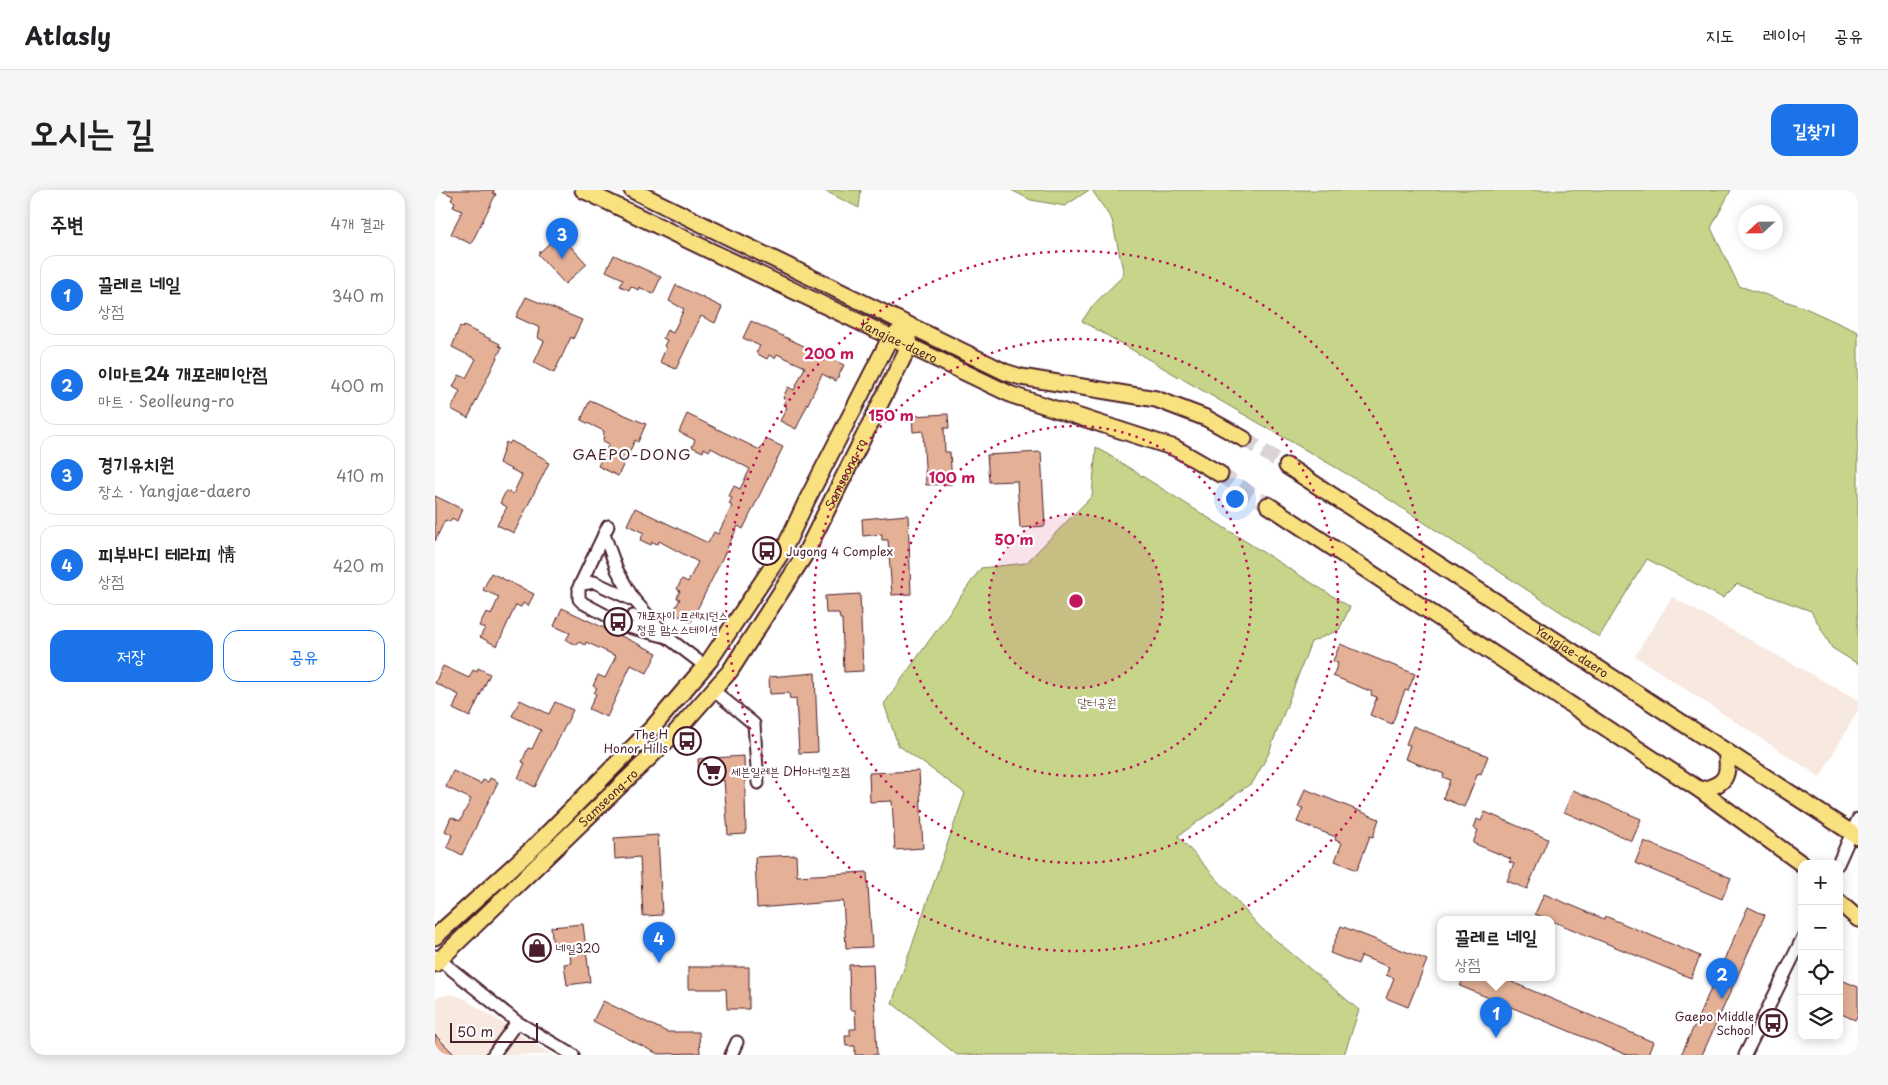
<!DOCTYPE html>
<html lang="ko">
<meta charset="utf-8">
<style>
body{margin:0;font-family:"Playpen Sans","LXGW WenKai TC","Poor Story",sans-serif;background:#f6f6f6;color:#202124}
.controls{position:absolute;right:15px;bottom:15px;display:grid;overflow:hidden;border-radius:10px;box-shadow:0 2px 12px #0003}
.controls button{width:45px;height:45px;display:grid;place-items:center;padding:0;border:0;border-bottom:1px solid #e0e0e0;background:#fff;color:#202124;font:25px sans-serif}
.compass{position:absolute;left:1303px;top:15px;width:45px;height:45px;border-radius:50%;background:#fff;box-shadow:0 2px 12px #0003;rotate:248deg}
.scale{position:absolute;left:15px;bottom:12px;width:88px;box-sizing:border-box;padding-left:5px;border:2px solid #4a1f2b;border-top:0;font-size:14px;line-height:18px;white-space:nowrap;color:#4a1f2b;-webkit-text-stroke:4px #fff;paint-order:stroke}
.you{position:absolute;left:799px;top:308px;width:18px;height:18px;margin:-12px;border:4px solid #fff;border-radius:50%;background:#1a73e8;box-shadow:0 0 0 8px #1a73e833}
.badge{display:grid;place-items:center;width:32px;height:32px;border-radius:50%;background:#1a73e8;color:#fff;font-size:16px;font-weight:700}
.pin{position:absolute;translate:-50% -41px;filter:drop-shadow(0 1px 2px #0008)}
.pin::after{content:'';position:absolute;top:26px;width:18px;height:15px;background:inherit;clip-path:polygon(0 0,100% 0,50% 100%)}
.popup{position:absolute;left:1002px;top:726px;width:118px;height:65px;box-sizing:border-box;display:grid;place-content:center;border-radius:10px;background:#fff;filter:drop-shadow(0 1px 4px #0005);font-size:16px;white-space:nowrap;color:#757577}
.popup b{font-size:19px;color:#202124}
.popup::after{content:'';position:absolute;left:50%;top:100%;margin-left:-10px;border:10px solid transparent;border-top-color:#fff}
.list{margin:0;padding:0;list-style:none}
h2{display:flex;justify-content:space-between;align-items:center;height:65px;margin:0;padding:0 20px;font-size:21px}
h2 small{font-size:16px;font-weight:400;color:#757577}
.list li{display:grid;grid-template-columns:32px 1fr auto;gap:15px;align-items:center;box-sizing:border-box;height:80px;margin:0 10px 10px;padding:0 10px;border:1px solid #e0e0e0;border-radius:15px}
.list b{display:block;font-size:19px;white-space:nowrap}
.list p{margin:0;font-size:16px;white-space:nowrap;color:#757577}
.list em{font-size:16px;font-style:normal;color:#757577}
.actions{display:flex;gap:10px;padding:15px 20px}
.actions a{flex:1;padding:11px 0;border:1px solid #1a73e8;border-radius:15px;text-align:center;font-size:18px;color:#1a73e8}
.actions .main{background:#1a73e8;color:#fff}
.icon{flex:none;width:28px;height:28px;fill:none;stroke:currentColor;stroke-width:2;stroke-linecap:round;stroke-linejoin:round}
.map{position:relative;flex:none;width:1423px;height:865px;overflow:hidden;border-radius:15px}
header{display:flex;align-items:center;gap:30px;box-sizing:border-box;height:70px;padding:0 25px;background:#fff;border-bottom:1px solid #e0e0e0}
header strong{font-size:24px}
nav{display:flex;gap:28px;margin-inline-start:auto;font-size:18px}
.intro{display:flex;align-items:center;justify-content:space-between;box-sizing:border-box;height:120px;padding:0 30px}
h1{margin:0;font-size:35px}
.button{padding:12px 22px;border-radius:15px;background:#1a73e8;color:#fff;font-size:18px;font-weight:700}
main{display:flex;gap:30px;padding:0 30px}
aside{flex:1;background:#fff;border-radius:15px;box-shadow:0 2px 12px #0003}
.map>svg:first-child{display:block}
</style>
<header>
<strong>Atlasly</strong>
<nav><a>지도</a><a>레이어</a><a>공유</a></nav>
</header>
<div class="intro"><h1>오시는 길</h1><a class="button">길찾기</a></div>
<main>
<aside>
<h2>주변<small>4개 결과</small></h2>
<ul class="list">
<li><span class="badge">1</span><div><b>끌레르 네일</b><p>상점</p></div><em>340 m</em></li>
<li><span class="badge">2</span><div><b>이마트24 개포래미안점</b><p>마트 · Seolleung-ro</p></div><em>400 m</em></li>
<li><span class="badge">3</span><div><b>경기유치원</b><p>장소 · Yangjae-daero</p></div><em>410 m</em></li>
<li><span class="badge">4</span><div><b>피부바디 테라피 情</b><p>상점</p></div><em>420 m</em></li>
</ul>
<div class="actions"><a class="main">저장</a><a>공유</a></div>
</aside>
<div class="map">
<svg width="1423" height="865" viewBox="0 0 1423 865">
<rect width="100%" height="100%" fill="#fff"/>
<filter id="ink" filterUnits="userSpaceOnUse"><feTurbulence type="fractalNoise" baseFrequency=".02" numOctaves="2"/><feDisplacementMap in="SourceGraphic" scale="10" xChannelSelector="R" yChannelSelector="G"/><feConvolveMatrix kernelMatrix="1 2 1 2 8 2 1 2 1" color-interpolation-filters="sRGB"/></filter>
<g filter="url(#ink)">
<g fill="#f7e8e0">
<path d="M 1237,407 L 1423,510 L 1423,520 L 1385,587 L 1200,466 Z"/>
<path d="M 16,804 L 28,808 L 117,865 L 0,865 L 0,808 Z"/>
</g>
<g fill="#c6d589" stroke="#887a5a">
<path d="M 388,0 L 426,0 L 424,18 Z"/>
<path d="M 576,0 L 654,0 L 630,16 L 596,10 Z"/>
<path d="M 657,0 L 1296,0 L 1276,38 L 1304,96 L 1368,117 L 1423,142 L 1423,474 L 1397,458 L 1376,421 L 1302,394 L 1288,408 L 1212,369 L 1164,447 L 938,299 L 647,131 L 658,115 L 689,85 L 677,30 Z"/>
<path d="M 661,257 L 915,417 L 904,440 L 876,452 L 833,565 L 818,592 L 743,646 L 825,737 L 924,820 L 909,865 L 522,865 L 457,813 L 530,603 L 463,555 L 449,514 L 546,378 L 591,373 L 657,306 Z"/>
</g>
<g fill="#e4b197" stroke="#4a1f2b">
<path d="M 5,0 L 59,0 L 58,3 L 61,4 L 36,54 L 16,44 L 27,21 L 18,17 L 20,12 L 16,10 L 18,6 Z"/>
<path d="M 124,44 L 152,74 L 130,94 L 103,64 Z"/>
<path d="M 179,65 L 226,87 L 218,104 L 204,97 L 203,100 L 196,96 L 194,100 L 185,96 L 188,89 L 171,81 Z"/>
<path d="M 241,95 L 287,117 L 280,133 L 266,126 L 241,179 L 225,172 L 231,158 L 229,156 L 232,150 L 228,148 L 232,140 L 238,143 L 249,119 L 234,111 Z"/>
<path d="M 91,107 L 147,130 L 138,149 L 136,147 L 119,183 L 99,173 L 109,151 L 103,148 L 105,138 L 81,127 Z"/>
<path d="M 316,131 L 409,175 L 401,191 L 387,184 L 361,239 L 345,231 L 352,217 L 348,215 L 351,209 L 348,208 L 353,197 L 359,200 L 370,177 L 342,164 L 340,168 L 334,165 L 332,169 L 321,163 L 325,156 L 308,148 Z"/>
<path d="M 25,136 L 28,138 L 29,136 L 65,154 L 64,156 L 67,157 L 33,228 L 16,219 L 25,201 L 18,197 L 24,185 L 31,188 L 41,169 L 17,157 Z"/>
<path d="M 155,210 L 211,234 L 203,252 L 200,250 L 183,286 L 163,276 L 174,254 L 168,251 L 169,241 L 146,230 Z"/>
<path d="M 252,224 L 325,260 L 331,249 L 348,257 L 308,339 L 303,336 L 256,432 L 238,423 L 245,409 L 242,408 L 245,401 L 242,399 L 247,389 L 253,392 L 263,372 L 224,351 L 223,354 L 217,352 L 216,355 L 205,350 L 209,343 L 192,335 L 200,318 L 273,353 L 279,342 L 283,344 L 297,316 L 294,314 L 297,308 L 294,306 L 299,296 L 305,299 L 315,279 L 276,258 L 274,261 L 269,258 L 268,262 L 257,257 L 260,250 L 244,242 Z"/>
<path d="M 513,224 L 514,238 L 509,238 L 510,262 L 515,262 L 517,294 L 491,295 L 488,241 L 478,242 L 477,226 Z"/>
<path d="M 76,251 L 112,270 L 111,272 L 114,273 L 79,343 L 62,335 L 72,317 L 65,313 L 71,301 L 78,304 L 87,285 L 64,273 L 71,252 L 74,254 Z"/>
<path d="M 606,262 L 610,336 L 585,338 L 582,291 L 554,292 L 552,265 Z"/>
<path d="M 0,306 L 27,319 L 22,331 L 17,328 L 15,332 L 10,330 L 0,351 Z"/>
<path d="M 473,325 L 476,404 L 457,405 L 453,350 L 447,350 L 447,344 L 428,346 L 427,329 Z"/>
<path d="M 56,383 L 99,404 L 93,416 L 88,413 L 86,417 L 81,415 L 62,456 L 45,447 L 50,438 L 44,436 L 51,422 L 56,425 L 64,407 L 48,400 Z"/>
<path d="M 425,404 L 428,481 L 409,482 L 407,429 L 405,429 L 404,423 L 391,423 L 390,406 Z"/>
<path d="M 127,418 L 222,463 L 212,483 L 196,475 L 172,527 L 154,519 L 161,504 L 159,503 L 162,498 L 158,496 L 163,485 L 170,488 L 181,466 L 151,452 L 150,455 L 144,452 L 142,455 L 131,450 L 135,443 L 119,436 Z"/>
<path d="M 905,454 L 980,484 L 973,501 L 970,500 L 957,534 L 935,525 L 942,507 L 936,505 L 937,502 L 898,486 L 903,473 L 898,471 Z"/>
<path d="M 8,476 L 34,488 L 38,480 L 42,482 L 43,478 L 55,484 L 35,527 L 18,519 L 24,505 L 0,493 Z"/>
<path d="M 380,483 L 383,562 L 364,563 L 361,508 L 355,509 L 354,503 L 335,504 L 334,487 Z"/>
<path d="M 85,510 L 114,524 L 120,512 L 138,520 L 100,597 L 83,588 L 90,573 L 87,572 L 93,558 L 97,559 L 106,540 L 77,526 Z"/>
<path d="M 978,536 L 1053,566 L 1046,584 L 1043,583 L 1029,617 L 1008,608 L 1015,590 L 1008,587 L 1009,584 L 970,569 L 975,555 L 971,554 Z"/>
<path d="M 309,566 L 311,644 L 293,645 L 289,590 L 283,591 L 283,585 L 264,586 L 263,569 Z"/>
<path d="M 18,581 L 46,594 L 48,590 L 53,592 L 55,588 L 63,592 L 27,665 L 12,657 L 17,645 L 10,641 L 16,627 L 25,631 L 36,609 L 11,597 Z"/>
<path d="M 484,581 L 488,658 L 460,660 L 457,611 L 435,612 L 434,583 Z"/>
<path d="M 870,599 L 944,629 L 938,647 L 935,646 L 922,680 L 900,671 L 907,653 L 900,650 L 901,647 L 862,632 L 868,618 L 863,617 Z"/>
<path d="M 1138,600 L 1206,629 L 1197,651 L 1129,622 Z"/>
<path d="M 1050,622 L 1113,649 L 1092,699 L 1072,691 L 1079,674 L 1074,672 L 1076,669 L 1038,653 L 1043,640 L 1039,638 L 1042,629 L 1046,631 Z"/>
<path d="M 223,645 L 227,725 L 208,726 L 205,667 L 180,669 L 179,648 Z"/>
<path d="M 1209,651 L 1296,688 L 1287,709 L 1200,673 Z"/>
<path d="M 361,665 L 362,686 L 432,682 L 437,757 L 411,758 L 408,711 L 322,718 L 320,667 Z"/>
<path d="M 1109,704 L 1169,729 L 1170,726 L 1265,766 L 1256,788 L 1100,724 Z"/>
<path d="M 1313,717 L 1330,725 L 1267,865 L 1246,865 Z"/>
<path d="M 148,734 L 155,792 L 132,795 L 129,774 L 136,773 L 134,754 L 118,756 L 116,737 Z"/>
<path d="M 906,736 L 992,770 L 973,817 L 951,808 L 959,788 L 951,785 L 954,777 L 926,766 L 923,774 L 895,763 Z"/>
<path d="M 438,774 L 442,865 L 420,865 L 420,856 L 411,856 L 410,846 L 415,846 L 415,839 L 421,839 L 420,820 L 415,820 L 414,775 Z"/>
<path d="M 253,777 L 314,777 L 314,819 L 292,819 L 291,799 L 253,799 Z"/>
<path d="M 1029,787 L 1065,787 L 1218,852 L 1213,865 L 1192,865 L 1025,796 Z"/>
<path d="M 1404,789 L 1423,797 L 1423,824 L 1420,830 L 1404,823 Z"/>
<path d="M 168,811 L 232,842 L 264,842 L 265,863 L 223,864 L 158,831 Z"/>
<path d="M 0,845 L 20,865 L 0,865 Z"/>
</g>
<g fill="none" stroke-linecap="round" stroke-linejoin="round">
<g stroke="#dbd2d5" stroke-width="15" stroke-dasharray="15 8" stroke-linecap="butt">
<path d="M 809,249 L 852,276"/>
<path d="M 785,284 L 833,315"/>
</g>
<defs>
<g id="minor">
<path d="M 169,344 L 182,380 L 199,410"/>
<path d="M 159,392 L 200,411 L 232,447 L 193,437 L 148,413 L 144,409 L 144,397 L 148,394 Z"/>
<path d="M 144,397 L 173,336"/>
<path d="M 198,426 L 232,447 L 270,476"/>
<path d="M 278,500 L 319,534 L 323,593"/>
<path d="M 1403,674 L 1423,629"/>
<path d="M 0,766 L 82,832 L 138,865"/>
<path d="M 58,865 L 82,832"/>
<path d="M 296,865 L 302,852"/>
<path d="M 1310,865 L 1367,749"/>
</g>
<g id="major">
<path id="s1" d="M 148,0 L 577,205 L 740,258 L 785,284"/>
<path d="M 197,0 L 570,182 L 586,187 L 721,209 L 771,228 L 809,249"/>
<path id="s2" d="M 852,276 L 1423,647"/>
<path d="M 833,315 L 1265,600 L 1367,674"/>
<path d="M 1265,600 C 1291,595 1295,586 1291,561"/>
<path d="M 1404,712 L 1423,729"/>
<path d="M 0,747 L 97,659 L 218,537 L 275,470 L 349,359 L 372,310 L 455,148 L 473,135"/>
<path id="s3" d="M 0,774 L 240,543 L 295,481 L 369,366 L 474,156 L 473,135"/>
</g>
</defs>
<use href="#minor" stroke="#4a1f2b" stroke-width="15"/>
<use href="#major" stroke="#4a1f2b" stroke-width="19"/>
<use href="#minor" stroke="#fff" stroke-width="11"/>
<use href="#major" stroke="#fae180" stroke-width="15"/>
</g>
</g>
<circle cx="641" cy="411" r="87" fill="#c2185b" fill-opacity=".12"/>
<g fill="none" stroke="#c2185b" stroke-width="2.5" stroke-dasharray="2.5 5">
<circle cx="641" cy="411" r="87"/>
<circle cx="641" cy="411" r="175"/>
<circle cx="641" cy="411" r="262"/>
<circle cx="641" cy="411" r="350"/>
</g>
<defs>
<symbol id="bus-ring" viewBox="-11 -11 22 22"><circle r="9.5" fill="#fff" stroke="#4a1f2b" stroke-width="1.5"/><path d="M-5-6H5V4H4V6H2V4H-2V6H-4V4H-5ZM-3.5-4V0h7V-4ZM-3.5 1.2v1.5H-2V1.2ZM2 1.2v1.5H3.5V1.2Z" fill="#4a1f2b"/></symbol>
<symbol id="supermarket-ring" viewBox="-11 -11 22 22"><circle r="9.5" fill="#fff" stroke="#4a1f2b" stroke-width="1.5"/><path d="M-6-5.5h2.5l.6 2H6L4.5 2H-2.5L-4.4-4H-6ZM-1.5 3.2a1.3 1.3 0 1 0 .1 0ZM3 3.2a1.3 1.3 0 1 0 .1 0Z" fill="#4a1f2b"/></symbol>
<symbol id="shop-ring" viewBox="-11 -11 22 22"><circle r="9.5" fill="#fff" stroke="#4a1f2b" stroke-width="1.5"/><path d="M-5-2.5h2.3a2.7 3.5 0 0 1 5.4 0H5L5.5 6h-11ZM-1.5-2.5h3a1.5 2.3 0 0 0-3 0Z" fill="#4a1f2b"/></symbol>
</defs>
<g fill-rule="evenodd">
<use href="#bus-ring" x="316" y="345" width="32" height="32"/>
<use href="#bus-ring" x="167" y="416" width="32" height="32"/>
<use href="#bus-ring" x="236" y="535" width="32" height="32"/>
<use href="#supermarket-ring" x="261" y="565" width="32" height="32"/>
<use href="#shop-ring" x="86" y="742" width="32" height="32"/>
<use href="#bus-ring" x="1322" y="817" width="32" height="32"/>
</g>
<g text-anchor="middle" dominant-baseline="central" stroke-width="4.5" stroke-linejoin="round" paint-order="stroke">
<g font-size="12" fill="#4a1f2b" stroke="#fff">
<text stroke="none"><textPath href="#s1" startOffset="350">Yangjae-daero</textPath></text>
<text stroke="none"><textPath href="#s3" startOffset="645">Samseong-ro</textPath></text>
<text stroke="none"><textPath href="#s2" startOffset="340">Yangjae-daero</textPath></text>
<text stroke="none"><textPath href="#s3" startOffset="240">Samseong-ro</textPath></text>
</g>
<g font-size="12" fill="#4a1f2b" stroke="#fff" text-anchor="start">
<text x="351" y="361">Jugong 4 Complex</text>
<text x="202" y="425">개포자이 프레지던스<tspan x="202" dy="14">정문 맘스스테이션</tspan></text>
<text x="233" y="544" text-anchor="end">The H<tspan x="233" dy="14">Honor Hills</tspan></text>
<text x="296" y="581">세븐일레븐 DH아너힐즈점</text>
<text x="121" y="758">네일320</text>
<text x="1319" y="826" text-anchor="end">Gaepo Middle<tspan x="1319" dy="14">School</tspan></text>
</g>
<g font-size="12" fill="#6f5647" stroke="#fff">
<text x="662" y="512">달터공원</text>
</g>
<g font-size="15" letter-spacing="1" fill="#4a1f2b" stroke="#fff">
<text x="197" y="263">GAEPO-DONG</text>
</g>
</g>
<circle cx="641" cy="411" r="8" fill="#c2185b" stroke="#fff" stroke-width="2.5"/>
<g font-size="15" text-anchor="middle" font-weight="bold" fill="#c2185b" stroke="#fff" stroke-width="4.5" stroke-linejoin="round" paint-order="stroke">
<text x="394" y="169">200 m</text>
<text x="456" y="231">150 m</text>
<text x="517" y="293">100 m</text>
<text x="579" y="355">50 m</text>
</g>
</svg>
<div class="controls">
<button>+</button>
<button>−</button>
<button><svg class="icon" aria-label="locate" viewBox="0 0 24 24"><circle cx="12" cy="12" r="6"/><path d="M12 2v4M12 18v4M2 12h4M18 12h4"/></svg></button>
<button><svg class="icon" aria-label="layers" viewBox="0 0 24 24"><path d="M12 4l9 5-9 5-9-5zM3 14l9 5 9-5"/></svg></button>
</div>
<svg class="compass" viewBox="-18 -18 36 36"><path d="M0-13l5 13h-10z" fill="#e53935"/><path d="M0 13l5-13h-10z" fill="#757577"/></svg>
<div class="scale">50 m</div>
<div class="you"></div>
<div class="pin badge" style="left:1061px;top:848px">1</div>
<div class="popup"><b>끌레르 네일</b>상점</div>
<div class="pin badge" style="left:1287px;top:809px">2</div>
<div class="pin badge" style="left:127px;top:69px">3</div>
<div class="pin badge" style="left:224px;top:773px">4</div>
</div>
</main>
